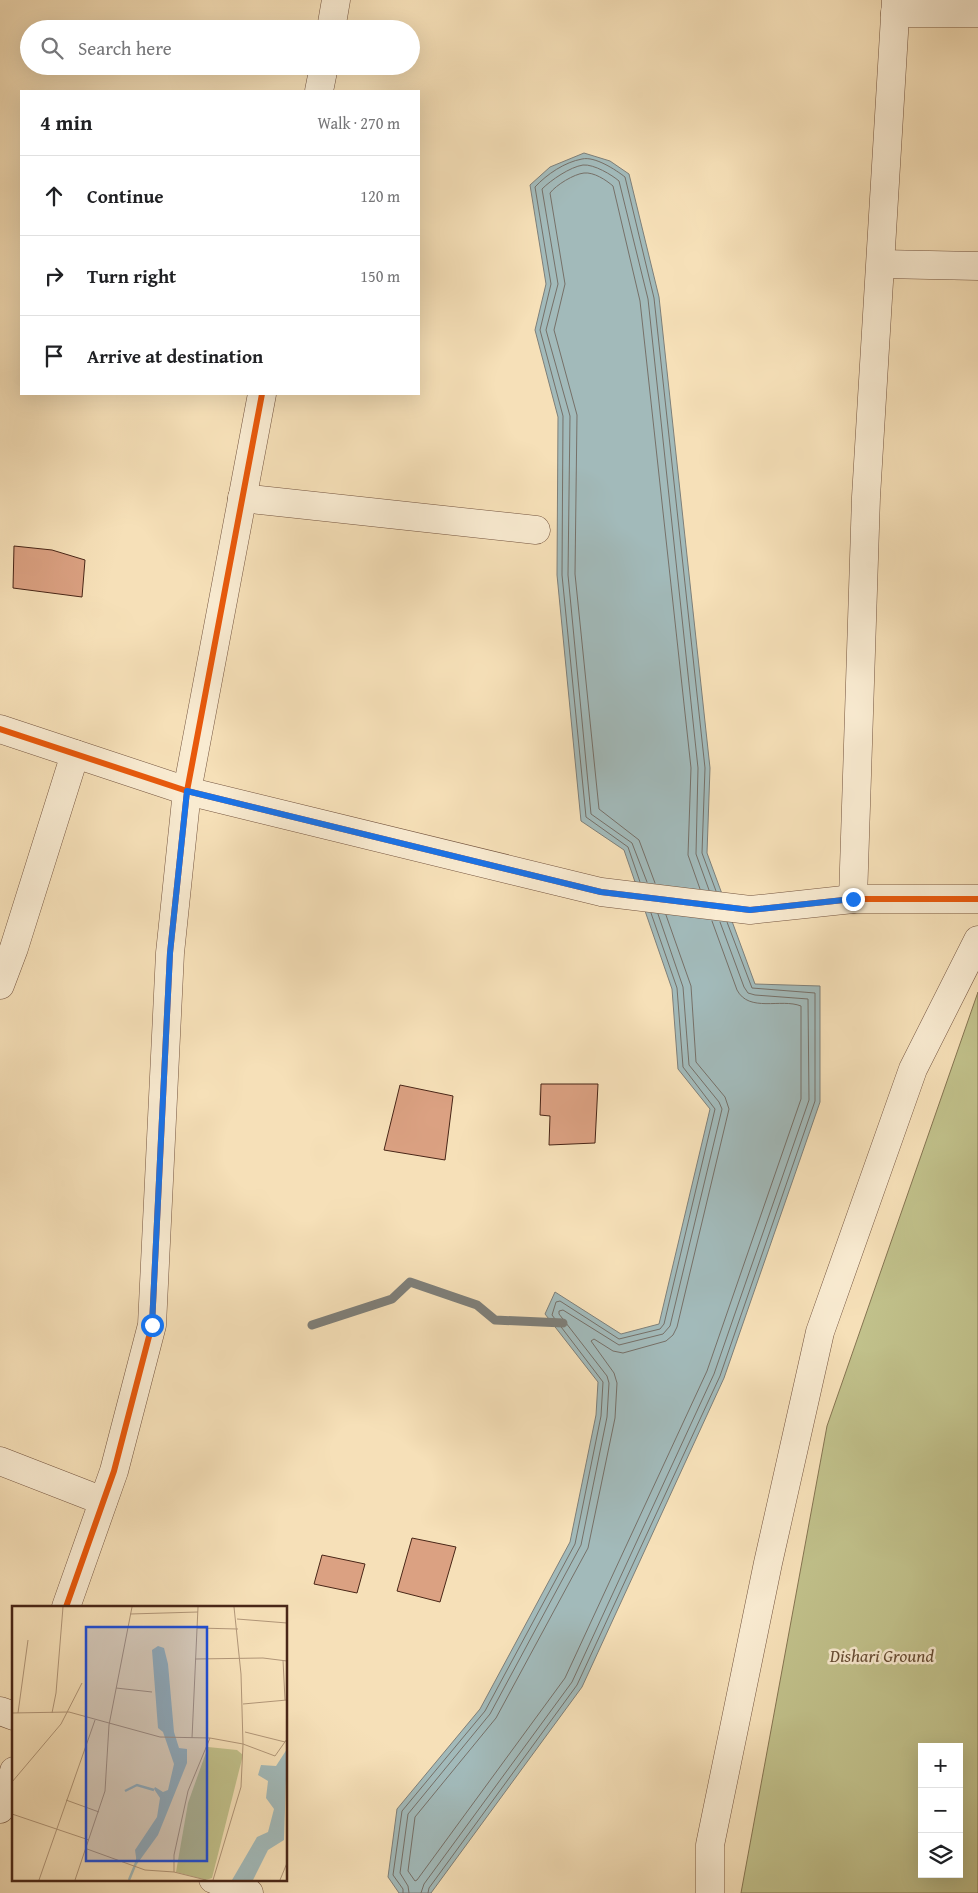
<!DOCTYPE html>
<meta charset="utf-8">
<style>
body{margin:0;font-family:"Gentium Book Plus",serif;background:#f6f6f6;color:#202124}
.controls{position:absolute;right:15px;bottom:15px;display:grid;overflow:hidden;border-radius:0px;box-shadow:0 5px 20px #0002}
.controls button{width:45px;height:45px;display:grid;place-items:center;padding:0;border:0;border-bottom:1px solid #e0e0e0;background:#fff;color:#202124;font:25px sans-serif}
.stop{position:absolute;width:15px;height:15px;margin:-11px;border:4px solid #1a73e8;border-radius:50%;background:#fff}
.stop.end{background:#1a73e8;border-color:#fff;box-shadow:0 1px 5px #0008}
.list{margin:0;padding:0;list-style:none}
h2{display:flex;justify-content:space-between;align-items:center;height:65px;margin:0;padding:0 20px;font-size:21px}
h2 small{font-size:16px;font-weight:400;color:#757577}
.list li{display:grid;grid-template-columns:32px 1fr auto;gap:15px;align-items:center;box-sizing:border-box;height:80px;padding:0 20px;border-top:1px solid #e0e0e0}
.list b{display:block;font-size:19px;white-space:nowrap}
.list em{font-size:16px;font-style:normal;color:#757577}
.icon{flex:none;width:28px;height:28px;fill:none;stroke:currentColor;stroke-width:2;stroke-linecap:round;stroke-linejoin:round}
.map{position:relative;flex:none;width:978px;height:1893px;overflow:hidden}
.search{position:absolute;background:#fff;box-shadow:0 5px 20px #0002;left:20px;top:20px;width:400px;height:55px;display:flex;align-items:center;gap:12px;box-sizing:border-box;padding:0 18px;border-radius:28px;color:#757577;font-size:19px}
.panel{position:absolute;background:#fff;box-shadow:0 5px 20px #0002;left:20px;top:90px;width:400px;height:305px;border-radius:0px}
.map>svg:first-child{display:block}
</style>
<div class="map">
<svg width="978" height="1893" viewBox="0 0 978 1893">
<rect width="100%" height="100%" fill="#f6e0b8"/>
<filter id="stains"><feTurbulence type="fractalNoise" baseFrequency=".004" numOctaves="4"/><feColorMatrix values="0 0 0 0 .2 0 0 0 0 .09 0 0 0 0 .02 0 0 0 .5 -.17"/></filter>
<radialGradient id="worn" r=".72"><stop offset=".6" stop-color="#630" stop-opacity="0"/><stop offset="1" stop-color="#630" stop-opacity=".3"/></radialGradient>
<path fill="#c1c18b" stroke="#857451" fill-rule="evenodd" d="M 978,992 L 978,1893 L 741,1893 L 827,1426 ZM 922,1747 L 959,1747 L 959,1874 L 922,1874 Z"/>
<path fill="#a2baba" stroke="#7e7f79" d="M 584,153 L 610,161 L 629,174 L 659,297 L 710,768 L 707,853 L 755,984 L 820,986 L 820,1102 L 724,1378 L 582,1687 L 431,1893 L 399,1893 L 388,1877 L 397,1809 L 480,1709 L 570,1542 L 596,1415 L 598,1382 L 545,1314 L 555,1292 L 621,1334 L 659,1324 L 710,1109 L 678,1069 L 672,989 L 624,850 L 581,821 L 557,575 L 558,417 L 535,330 L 546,284 L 530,185 L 550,167 Z"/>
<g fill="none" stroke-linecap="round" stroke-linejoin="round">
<g stroke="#767068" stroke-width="1">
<path d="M 640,882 L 628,847 L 586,817 L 562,575 L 563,416 L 540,330 L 551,284 L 535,187 C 547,174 565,162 582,159 C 595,156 616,170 625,177 L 654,298 L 705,768 L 702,853 L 716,891"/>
<path d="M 647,882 L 632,843 L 591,814 L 568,575 L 570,416 L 546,330 L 558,284 L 542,189 C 551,180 570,167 583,165 C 594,164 612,175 619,181 L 648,299 L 698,768 L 696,854 L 709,890"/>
<path d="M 655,883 L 639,840 L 599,809 L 575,574 L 577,415 L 554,330 L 565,284 L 550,193 C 556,185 574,174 584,173 C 594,172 606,180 613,186 L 640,301 L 691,768 L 688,855 L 700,889"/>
<path d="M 666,915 L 691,986 L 696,1062 L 725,1097 L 729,1109 L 677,1327 L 673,1335 L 666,1341 L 623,1353 L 613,1351 L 594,1339 L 591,1341 L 614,1373 L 617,1383 L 615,1418 L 588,1548 L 496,1718 L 415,1817 L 408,1871 L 415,1881 L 417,1880 L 565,1678 L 707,1371 L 801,1099 L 801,1006 C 781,998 749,1013 737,990 L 712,921"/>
<path d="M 403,1893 L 403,1889 L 393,1875 L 402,1811 L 485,1711 L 575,1544 L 601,1416 L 603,1382 L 552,1315 L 556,1302 L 560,1301 L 619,1339 L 660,1329 L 664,1324 L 715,1109 L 683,1067 L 677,988 L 651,913"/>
<path d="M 409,1893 L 408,1886 L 400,1873 L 408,1814 L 490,1714 L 581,1545 L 607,1417 L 609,1383 L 607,1376 L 559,1314 L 559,1311 L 563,1310 L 619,1345 L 663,1334 L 670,1326 L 722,1109 L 719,1102 L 689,1065 L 683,987 L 658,914"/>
<path d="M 421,1893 L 424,1884 L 572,1682 L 714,1374 L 809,1100 L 808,999 L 755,995 L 748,993 L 744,987 L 720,922"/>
<path d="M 428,1893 L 429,1888 L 577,1685 L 720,1376 L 815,1101 L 815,993 L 752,988 L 727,922"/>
</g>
<path stroke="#7e7f79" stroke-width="9" d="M 312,1325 L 392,1299 L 410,1282 L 477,1305 L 495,1320 L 563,1323"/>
</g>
<g fill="#dba182" stroke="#492617">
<path d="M 14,546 L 52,550 L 85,560 L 82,597 L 13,588 Z"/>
<path d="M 541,1084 L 598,1084 L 595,1143 L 549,1145 L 550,1116 L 540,1115 Z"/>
<path d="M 400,1085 L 453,1096 L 445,1160 L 384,1150 Z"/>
<path d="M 412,1538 L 456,1547 L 440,1602 L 397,1591 Z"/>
<path d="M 322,1555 L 365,1564 L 357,1593 L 314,1584 Z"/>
</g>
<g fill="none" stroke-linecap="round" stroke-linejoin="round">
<defs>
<g id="minor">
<path d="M 895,13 L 978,13"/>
<path d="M 331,29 L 336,0"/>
<path d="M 319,91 L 324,66"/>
<path d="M 881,264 L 978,266"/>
<path d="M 242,498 L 536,530"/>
<path d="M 0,729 L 187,791 L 601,892 L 750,910 L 853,899 L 978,899"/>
<path d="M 853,899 L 866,497 L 896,0"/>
<path d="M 0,985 L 14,948 L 75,754"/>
<path d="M 0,1461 L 103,1501"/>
<path d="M 66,1607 L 114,1471 L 152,1325 L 170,953 L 187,791 L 262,394"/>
<path d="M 0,1711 L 14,1716"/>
<path d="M 0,1809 L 8,1800 L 14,1771"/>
<path d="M 213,1879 L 249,1893"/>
<path d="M 710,1893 L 710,1845 L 768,1563 L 820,1332 L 913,1069 L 978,940"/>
</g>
</defs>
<use href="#minor" stroke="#74543f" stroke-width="29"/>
<use href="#minor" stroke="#f9ebd1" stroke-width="28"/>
<defs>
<g id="cycleway">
<path d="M 0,729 L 187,791 L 601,892 L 750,910 L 853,899 L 978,899"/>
<path d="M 66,1607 L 114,1471 L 152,1325 L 170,953 L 187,791 L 262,394"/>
</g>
</defs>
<use href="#cycleway" stroke="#f9ebd1" stroke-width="9"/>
<use href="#cycleway" stroke="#e8590c" stroke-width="6"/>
</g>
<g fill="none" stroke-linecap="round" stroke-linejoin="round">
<path stroke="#1a73e8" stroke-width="6" d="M 152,1325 L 170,953 L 187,791 L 601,892 L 750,910 L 853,899"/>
</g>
<g text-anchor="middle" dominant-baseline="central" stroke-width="5" stroke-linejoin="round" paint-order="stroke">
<g font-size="18" font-style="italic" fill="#674d34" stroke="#f9ebd1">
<text x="882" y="1655">Dishari Ground</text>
</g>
</g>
<g transform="translate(12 1606)">
<rect width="275" height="275" fill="#f6e0b8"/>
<path d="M 196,141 L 225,144 L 231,149 L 200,272 L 194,274 L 164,266 L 176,197 Z" fill="#c1c18b"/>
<path d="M 146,40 L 152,42 L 156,58 L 162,126 L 167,142 L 175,143 L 175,157 L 146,229 L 125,258 L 123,244 L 145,211 L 148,192 L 142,183 L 143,181 L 151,186 L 156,184 L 162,158 L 151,126 L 146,122 L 140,44 ZM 275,143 L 272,234 L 256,244 L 241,274 L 220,274 L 245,231 L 256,226 L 262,203 L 254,192 L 256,175 L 246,169 L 249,159 L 264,160 Z" fill="#a2baba"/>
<path fill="none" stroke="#a2baba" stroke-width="2.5" d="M 113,185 L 125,179 L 142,184M 117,274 L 126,252"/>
<path fill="none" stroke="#b19678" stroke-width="1" d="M 118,8 L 186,6M 225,13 L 275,17M 185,22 L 226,23M 183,53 L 251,52 L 275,55M 271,54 L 273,94M 104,82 L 140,86M 231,98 L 275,94M 0,107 L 57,106 L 148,131 L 198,132 L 231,138 L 229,68 L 222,1M 6,107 L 16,34M 40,107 L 44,87 L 51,1M 233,126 L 273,136M 180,132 L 186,1M 0,176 L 49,118 L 70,77M 54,194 L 87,206M 0,208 L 77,234M 75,243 L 133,264 L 162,266 L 194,274M 162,266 L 162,249 L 176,185 L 198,132M 27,274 L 83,114M 63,274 L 93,185 L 97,119 L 120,1M 201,274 L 229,181 L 231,138 L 263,150 L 275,133M 268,274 L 275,257"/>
<path fill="#1d4ed8" fill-opacity="0.15" stroke="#1d4ed8" stroke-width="2.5" d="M 74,21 L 195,21 L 195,255 L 74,255 Z"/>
<rect width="275" height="275" fill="none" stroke="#492617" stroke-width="2.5"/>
</g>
<rect width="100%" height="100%" filter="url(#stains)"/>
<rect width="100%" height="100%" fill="url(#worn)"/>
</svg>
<div class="controls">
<button>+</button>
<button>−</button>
<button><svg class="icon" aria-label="layers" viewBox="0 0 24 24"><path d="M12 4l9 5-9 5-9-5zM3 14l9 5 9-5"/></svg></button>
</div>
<div class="stop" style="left:152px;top:1325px"></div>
<div class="stop end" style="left:853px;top:899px"></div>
<div class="search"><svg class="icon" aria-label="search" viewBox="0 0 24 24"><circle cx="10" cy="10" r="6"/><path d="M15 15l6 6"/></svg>Search here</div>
<section class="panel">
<h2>4 min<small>Walk · 270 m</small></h2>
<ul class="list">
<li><svg class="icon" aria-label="ahead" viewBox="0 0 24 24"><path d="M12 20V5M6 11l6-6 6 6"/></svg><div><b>Continue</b></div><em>120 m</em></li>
<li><svg class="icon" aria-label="right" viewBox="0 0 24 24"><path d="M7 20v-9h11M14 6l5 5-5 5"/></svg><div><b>Turn right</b></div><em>150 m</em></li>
<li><svg class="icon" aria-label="arrive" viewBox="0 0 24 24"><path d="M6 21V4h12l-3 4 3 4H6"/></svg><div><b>Arrive at destination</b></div></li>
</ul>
</section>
</div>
